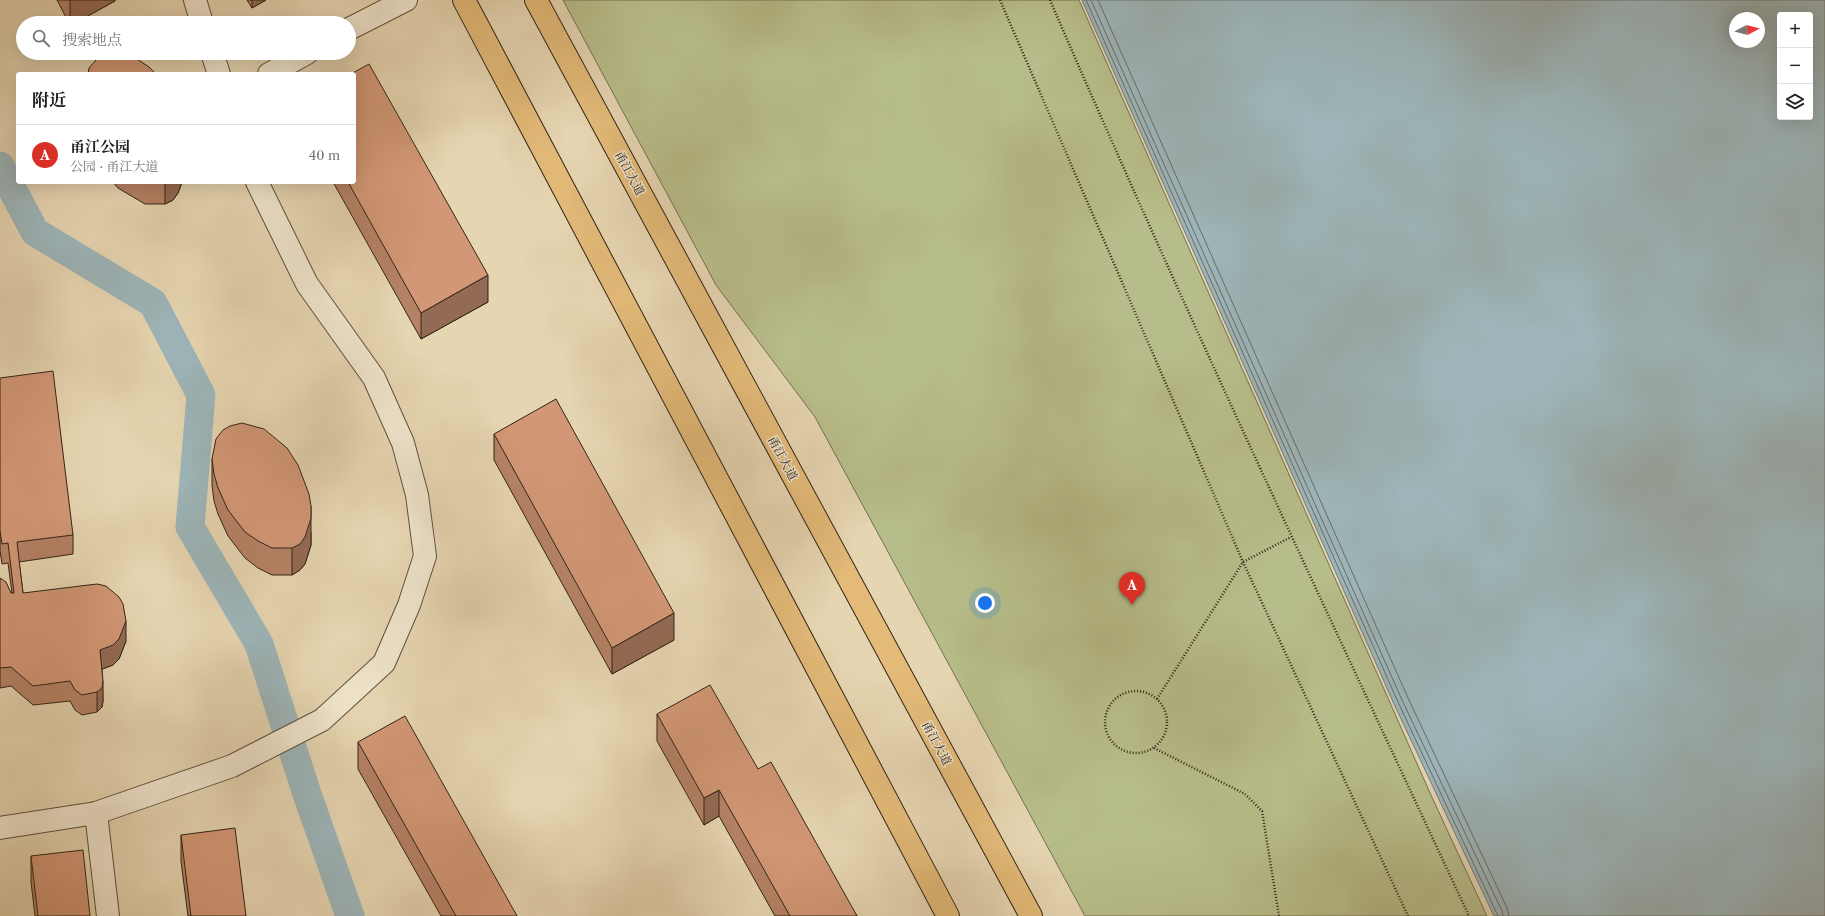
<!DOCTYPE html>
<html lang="zh">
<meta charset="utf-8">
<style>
body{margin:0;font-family:"Libre Caslon Text","Noto Serif SC",serif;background:#f6f6f6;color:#222}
.controls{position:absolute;right:12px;top:12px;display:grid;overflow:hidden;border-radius:4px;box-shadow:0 4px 16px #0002}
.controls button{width:36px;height:36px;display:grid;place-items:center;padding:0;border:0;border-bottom:1px solid #e0e0e0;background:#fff;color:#222;font:20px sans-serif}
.compass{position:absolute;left:1729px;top:12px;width:36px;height:36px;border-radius:50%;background:#fff;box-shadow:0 4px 16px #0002;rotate:83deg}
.you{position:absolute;left:985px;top:603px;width:14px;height:14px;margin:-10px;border:3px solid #fff;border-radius:50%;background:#1a73e8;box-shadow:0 0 0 6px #1a73e833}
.badge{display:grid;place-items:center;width:26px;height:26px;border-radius:50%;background:#d93025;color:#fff;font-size:13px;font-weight:700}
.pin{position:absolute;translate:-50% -33px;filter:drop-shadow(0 1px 2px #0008)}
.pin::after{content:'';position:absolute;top:21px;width:14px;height:12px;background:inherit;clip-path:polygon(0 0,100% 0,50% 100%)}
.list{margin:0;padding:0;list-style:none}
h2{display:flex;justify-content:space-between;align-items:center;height:52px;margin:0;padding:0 16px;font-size:17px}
h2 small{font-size:13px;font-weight:400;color:#767676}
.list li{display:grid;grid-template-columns:26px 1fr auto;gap:12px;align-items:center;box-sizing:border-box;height:60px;padding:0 16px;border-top:1px solid #e0e0e0}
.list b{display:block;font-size:15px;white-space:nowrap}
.list p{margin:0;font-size:13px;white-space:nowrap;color:#767676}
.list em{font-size:13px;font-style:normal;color:#767676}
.icon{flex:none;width:22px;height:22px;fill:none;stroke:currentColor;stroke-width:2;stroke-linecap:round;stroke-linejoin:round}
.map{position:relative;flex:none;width:1825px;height:916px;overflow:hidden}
.search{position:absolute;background:#fff;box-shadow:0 4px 16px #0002;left:16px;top:16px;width:340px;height:44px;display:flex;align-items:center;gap:10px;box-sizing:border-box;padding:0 14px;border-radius:22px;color:#767676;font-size:15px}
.panel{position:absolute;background:#fff;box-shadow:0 4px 16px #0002;left:16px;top:72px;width:340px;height:112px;border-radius:4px}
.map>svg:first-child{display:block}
</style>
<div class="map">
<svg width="1825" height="916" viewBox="0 0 1825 916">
<rect width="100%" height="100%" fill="#e6d5b1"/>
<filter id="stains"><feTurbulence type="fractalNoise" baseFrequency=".005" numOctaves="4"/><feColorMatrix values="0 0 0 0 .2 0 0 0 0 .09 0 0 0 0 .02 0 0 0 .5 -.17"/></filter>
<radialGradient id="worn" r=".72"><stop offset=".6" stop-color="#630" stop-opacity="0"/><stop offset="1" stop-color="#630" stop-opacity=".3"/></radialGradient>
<path fill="#b7bd8a" stroke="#747050" d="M 563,0 L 1079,0 L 1430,793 L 1487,916 L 1085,916 L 815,417 L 716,285 Z"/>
<path fill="#9db5b9" stroke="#717b78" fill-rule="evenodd" d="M 1082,0 L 1825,0 L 1825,916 L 1494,916 L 1394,704 ZM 1780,15 L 1810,15 L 1810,117 L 1780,117 ZM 1735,18 L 1759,18 L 1759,42 L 1735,42 Z"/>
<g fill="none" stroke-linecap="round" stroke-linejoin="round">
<g stroke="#666c68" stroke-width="1">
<path d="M 1086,0 L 1398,702 L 1498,916"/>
<path d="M 1091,0 L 1402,700 L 1502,911 L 1503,916"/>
<path d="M 1098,0 L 1408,698 L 1507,908 L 1509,916"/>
</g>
<path stroke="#9db5b9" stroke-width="29" d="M 0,166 L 35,232 L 153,303 L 201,395 L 190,527 L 259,644 L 307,794 L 350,916"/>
<defs>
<g id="minor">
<path d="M 195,0 L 202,23"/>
<path d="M 349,29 L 406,0"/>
<path d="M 212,53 L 219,74"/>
<path d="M 269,74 L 307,53"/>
<path d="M 96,813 L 108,916"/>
<path d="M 0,828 L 96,813 L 232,766 L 322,720 L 384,663 L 409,605 L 425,556 L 417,495 L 403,443 L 374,378 L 307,284 L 257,182"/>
</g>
<g id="major">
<path d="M 464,0 L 948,916"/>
<path d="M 536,0 L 1031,916"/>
</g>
</defs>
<use href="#minor" stroke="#5e503e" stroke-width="24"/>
<use href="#major" stroke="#302417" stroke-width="24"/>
<g stroke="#302417" stroke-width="2.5" stroke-dasharray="1 2" stroke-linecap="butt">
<path d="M 1000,0 L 1243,562 L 1408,916"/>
<path d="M 1050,0 C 1183,308 1327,612 1469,916"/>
<circle cx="1136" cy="722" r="31"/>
<path d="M 1157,699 L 1243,562 L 1291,537"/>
<path d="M 1154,748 L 1245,794 L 1262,811 L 1279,916"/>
</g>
<use href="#minor" stroke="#efe4cc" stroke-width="22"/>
<use href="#major" stroke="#e3ba78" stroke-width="22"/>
</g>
<g fill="#b58265" stroke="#302417">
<path d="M 57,0 L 115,0 L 115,1 L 75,23 L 69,23 Z"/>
<path d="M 247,0 L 266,0 L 252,8 Z"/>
<path d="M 113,182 L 182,182 L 178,193 L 173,200 L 165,204 L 145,204 L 118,188 Z"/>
<path d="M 333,182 L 354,182 L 488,302 L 421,339 Z"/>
<path d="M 0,378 L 73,535 L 73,554 L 19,562 L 23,593 L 126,641 L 119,659 L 113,665 L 102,669 L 103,701 L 102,707 L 97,712 L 82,715 L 75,710 L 70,701 L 33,705 L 11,686 L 0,688 L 0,578 L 11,593 L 12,593 L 8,563 L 2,564 L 0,551 Z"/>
<path d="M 494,434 L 674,640 L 612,674 L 494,460 Z"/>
<path d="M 212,459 L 311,532 L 311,545 L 305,564 L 300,570 L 292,575 L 272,575 L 258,568 L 245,558 L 228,536 L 218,514 L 214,501 L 212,485 Z"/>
<path d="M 657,714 L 758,769 L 857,916 L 775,916 L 719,816 L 704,825 L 657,741 Z"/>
<path d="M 358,742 L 517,916 L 441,916 L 358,769 Z"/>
<path d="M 181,835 L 246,916 L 188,916 L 181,861 Z"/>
<path d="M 31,856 L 90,916 L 35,916 L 31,882 Z"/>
</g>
<g fill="#936a53" stroke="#302417">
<path d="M 70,0 L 115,0 L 115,1 L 75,23 L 70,23 Z"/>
<path d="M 252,0 L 266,0 L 252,8 Z"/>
<path d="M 165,182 L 182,182 L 178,193 L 173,200 L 165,204 Z"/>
<path d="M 488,275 L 488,302 L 421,339 L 421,313 Z"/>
<path d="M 311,506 L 311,545 L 305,564 L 300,570 L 292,575 L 292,548 Z"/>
<path d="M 674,613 L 674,640 L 612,674 L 612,648 Z"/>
<path d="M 126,621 L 126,641 L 119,659 L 113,665 L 100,670 L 100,650 Z"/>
<path d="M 103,681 L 103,701 L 102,707 L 97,712 L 97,692 Z"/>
<path d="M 719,790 L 719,816 L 704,825 L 704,798 Z"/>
</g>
<g fill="#d29776" stroke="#302417">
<path d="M 112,53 L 119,53 L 127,54 L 137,59 L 149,67 L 156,74 L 88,74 L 89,68 L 96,60 L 103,55 Z"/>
<path d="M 369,64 L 488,275 L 421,313 L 348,182 L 354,182 L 354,74 L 351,74 Z"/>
<path d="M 53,371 L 73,535 L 17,542 L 23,593 L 97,584 L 106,586 L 119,597 L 123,604 L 126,621 L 119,639 L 113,645 L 100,650 L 103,681 L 102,688 L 97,692 L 82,695 L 75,690 L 70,681 L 33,686 L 11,667 L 0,668 L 0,578 L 6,582 L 11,593 L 14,593 L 8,543 L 2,544 L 0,531 L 0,378 Z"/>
<path d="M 556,399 L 674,613 L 612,648 L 494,434 Z"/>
<path d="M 242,423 L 264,429 L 287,448 L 298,465 L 309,494 L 311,506 L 311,518 L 305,537 L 300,544 L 292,548 L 272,548 L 258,541 L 245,532 L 228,510 L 218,488 L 214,474 L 212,459 L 216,439 L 223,430 L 230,426 Z"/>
<path d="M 710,685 L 758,769 L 771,762 L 857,916 L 790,916 L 719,790 L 704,798 L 657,714 Z"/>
<path d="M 405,716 L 517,916 L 456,916 L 358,742 Z"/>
<path d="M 235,828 L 246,916 L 191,916 L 181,835 Z"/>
<path d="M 83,850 L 90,916 L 38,916 L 31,856 Z"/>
</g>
<g text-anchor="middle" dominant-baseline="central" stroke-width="3" stroke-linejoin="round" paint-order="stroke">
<g font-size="12" fill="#302417" stroke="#efe4cc">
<text transform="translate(630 173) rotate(62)">甬江大道</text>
<text transform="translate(783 458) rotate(62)">甬江大道</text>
<text transform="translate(937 743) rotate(62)">甬江大道</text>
</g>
</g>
<rect width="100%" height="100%" filter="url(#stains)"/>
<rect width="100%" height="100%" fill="url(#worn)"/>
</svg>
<div class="controls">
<button>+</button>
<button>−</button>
<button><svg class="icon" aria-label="layers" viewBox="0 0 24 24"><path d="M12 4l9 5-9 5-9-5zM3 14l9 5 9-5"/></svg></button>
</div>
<svg class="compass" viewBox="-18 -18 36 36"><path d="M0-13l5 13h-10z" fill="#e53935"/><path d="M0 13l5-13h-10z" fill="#767676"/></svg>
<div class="you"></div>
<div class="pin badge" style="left:1132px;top:605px">A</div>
<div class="search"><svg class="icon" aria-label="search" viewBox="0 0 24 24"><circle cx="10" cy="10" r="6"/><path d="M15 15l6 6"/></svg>搜索地点</div>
<section class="panel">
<h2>附近<small></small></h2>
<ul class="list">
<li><span class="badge">A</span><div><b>甬江公园</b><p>公园 · 甬江大道</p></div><em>40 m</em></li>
</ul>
</section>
</div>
